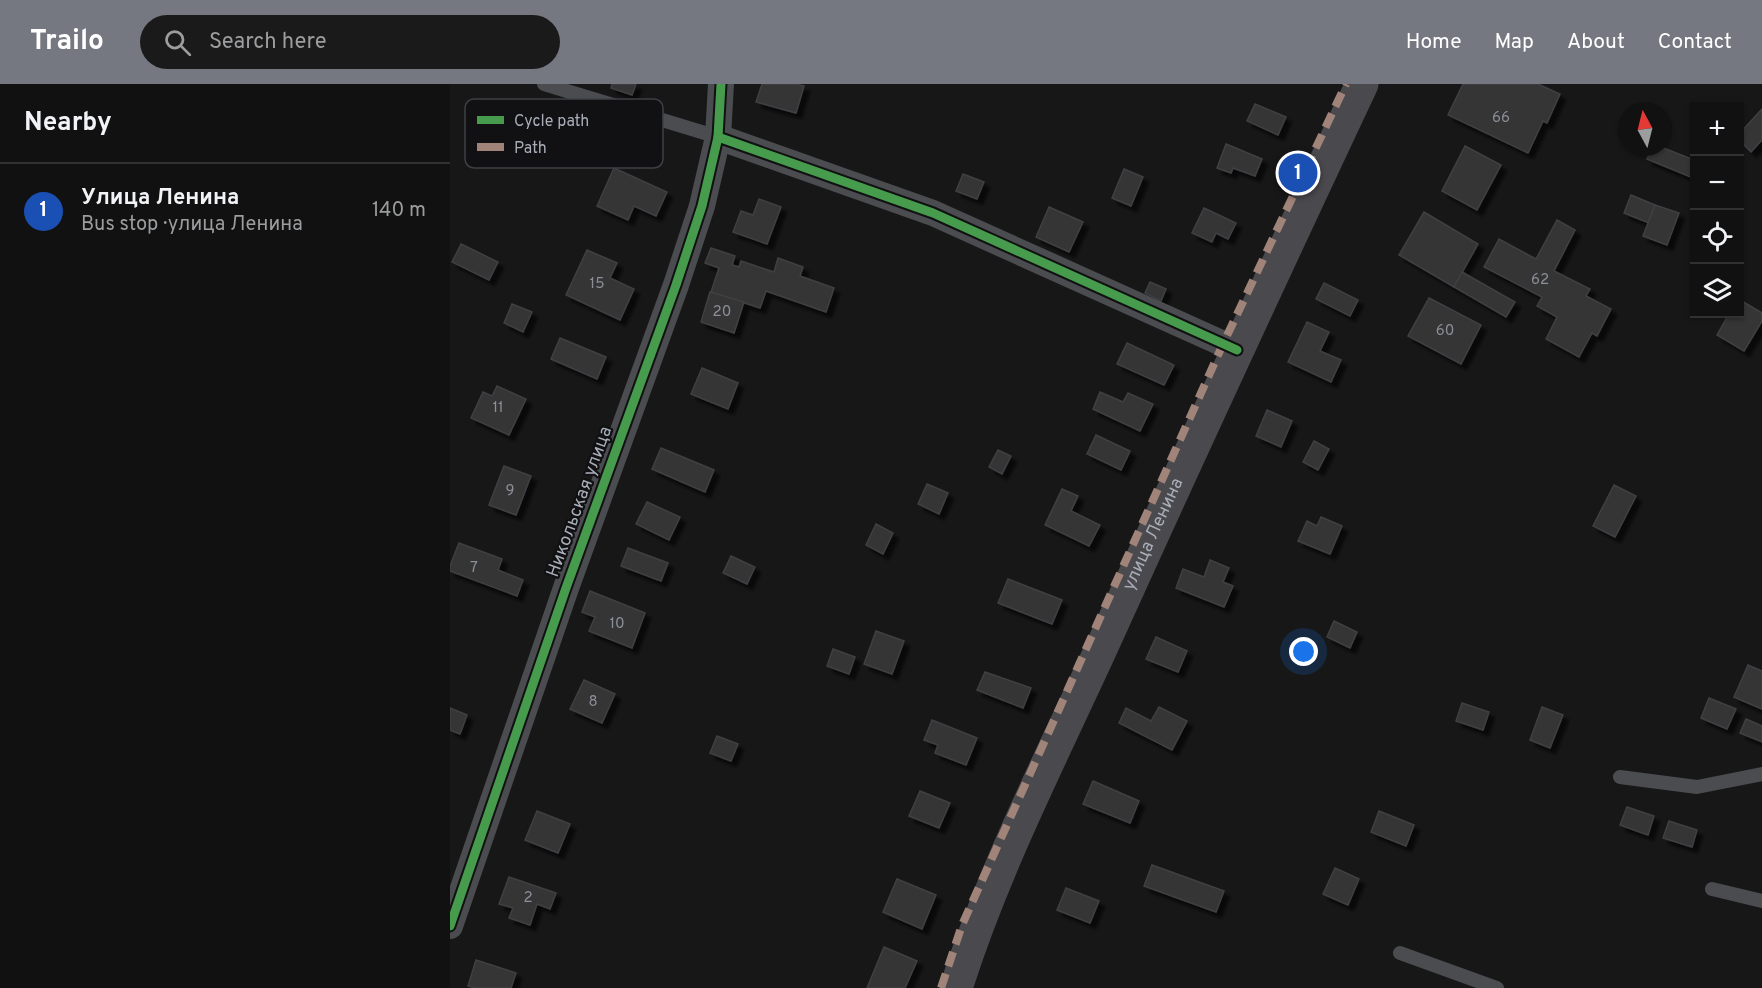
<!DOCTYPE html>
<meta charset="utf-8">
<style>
body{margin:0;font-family:Overpass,sans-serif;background:#1a1a1a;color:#f1f3f6}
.controls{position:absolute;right:18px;top:18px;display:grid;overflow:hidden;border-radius:0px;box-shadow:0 2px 4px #0004}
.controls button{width:54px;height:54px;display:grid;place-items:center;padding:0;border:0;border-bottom:2px solid #303131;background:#111;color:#f1f3f6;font:30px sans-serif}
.compass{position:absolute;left:1168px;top:18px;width:54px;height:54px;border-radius:50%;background:#111;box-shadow:0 2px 4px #0004;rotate:353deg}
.you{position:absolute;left:854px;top:568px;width:21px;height:21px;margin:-15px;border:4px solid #fff;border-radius:50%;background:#1a73e8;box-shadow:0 0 0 9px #1a73e833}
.badge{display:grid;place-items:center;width:39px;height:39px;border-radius:50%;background:#757880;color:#fff;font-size:20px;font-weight:700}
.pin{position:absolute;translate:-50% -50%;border:3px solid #fff;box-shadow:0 2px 6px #0006}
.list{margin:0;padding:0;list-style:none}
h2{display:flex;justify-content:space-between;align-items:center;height:78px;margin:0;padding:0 24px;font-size:26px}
h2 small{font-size:20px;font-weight:400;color:#9c9d9f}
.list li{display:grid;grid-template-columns:39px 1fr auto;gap:18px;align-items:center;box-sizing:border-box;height:96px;padding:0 24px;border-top:2px solid #303131}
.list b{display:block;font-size:22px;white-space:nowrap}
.list p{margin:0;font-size:20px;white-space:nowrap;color:#9c9d9f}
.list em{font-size:20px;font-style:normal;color:#9c9d9f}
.icon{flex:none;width:33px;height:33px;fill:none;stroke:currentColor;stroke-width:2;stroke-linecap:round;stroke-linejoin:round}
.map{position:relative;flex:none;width:1312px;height:904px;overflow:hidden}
header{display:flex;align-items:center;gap:36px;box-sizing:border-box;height:84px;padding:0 30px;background:#757880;color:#fff}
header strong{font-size:28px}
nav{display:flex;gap:33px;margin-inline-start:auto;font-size:21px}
.search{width:420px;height:54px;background:#1a1a1a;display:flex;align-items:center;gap:15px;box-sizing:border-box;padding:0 21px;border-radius:33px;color:#9c9d9f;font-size:22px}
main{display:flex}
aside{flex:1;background:#111}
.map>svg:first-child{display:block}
</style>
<header>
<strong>Trailo</strong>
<div class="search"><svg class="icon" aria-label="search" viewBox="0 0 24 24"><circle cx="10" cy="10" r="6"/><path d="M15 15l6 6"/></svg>Search here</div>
<nav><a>Home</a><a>Map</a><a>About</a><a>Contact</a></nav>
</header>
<main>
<aside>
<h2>Nearby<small></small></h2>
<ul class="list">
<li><span class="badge" style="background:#1a4fb4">1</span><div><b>Улица Ленина</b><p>Bus stop · улица Ленина</p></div><em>140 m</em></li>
</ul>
</aside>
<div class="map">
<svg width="1312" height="904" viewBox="0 0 1312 904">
<defs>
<filter id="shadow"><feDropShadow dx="5.5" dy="5.5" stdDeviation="1.5" flood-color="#0009"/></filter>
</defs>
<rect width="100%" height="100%" fill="#171717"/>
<g fill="#353536" stroke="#3f4043" stroke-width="1.5" filter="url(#shadow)">
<path d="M 162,0 L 186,0 L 182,11 L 161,4 Z"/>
<path d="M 312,0 L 346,0 L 354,2 L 346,29 L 306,18 Z"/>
<path d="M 1013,0 L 1088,0 L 1110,10 L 1097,39 L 1093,37 L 1078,69 L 998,31 Z"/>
<path d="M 805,20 L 836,33 L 828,51 L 797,37 Z"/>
<path d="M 1312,25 L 1312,56 L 1301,68 L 1290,57 L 1290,49 Z"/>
<path d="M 776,60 L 812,75 L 805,92 L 783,84 L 781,89 L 767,84 Z"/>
<path d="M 1015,62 L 1051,81 L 1027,126 L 992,107 Z"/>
<path d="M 1202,63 L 1211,63 L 1244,76 L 1243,94 L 1197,75 Z"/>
<path d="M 164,84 L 217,108 L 206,132 L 184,122 L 178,136 L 147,122 Z"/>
<path d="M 674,85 L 693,93 L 681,122 L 662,114 Z"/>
<path d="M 513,90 L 534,98 L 527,115 L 506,107 Z"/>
<path d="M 1181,111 L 1205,121 L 1199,139 L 1174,129 Z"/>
<path d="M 309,115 L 331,123 L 317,160 L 283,148 L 291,127 L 303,131 Z"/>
<path d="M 1205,121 L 1229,129 L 1217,161 L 1193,152 Z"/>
<path d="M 599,123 L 633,138 L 619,168 L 586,153 Z"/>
<path d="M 754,124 L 786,139 L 778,155 L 766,149 L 762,158 L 742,149 Z"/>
<path d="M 974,128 L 1028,160 L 1004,203 L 949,171 Z"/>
<path d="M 1107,136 L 1125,146 L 1104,187 L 1140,205 L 1136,212 L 1161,225 L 1147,252 L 1142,249 L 1129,273 L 1096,255 L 1107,233 L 1087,222 L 1092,213 L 1034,183 L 1049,155 L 1086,175 Z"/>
<path d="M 11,160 L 48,178 L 39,196 L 2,178 Z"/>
<path d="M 261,164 L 285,172 L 282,181 L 289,183 L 291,177 L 324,188 L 328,174 L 353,183 L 350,192 L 384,204 L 376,228 L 316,207 L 310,224 L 261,208 L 269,184 L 255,179 Z"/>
<path d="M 137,166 L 167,179 L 160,194 L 184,205 L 170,236 L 116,211 Z"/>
<path d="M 1012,188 L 1065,218 L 1056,233 L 1004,203 Z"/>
<path d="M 700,198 L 716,205 L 711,217 L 695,209 Z"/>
<path d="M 874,199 L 908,216 L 900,232 L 866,215 Z"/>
<path d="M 260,208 L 294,218 L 284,249 L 251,238 Z"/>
<path d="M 979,214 L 1031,241 L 1011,280 L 958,252 Z"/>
<path d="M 1290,216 L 1312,229 L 1312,237 L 1294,267 L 1267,251 L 1279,230 L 1290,230 Z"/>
<path d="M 62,220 L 82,228 L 73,248 L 54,239 Z"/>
<path d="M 857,238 L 879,248 L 870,267 L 891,276 L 881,298 L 838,278 Z"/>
<path d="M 110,254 L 156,273 L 147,295 L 101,275 Z"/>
<path d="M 677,259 L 724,281 L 714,301 L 667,280 Z"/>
<path d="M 252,284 L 288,299 L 278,325 L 241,310 Z"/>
<path d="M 47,302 L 76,315 L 59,351 L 21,334 L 33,308 L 42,312 Z"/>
<path d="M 650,308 L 673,318 L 678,309 L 703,320 L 690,347 L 643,325 Z"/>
<path d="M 817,326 L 842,337 L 831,363 L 806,352 Z"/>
<path d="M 646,351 L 680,367 L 671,386 L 637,370 Z"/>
<path d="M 864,357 L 879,365 L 868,386 L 853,378 Z"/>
<path d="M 211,364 L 264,386 L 255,408 L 202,385 Z"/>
<path d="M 548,366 L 561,372 L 552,390 L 539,383 Z"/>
<path d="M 54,382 L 81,392 L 66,431 L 39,421 Z"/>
<path d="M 477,400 L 498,409 L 489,430 L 468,420 Z"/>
<path d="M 1164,401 L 1186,412 L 1165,453 L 1143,442 Z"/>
<path d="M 612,405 L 628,412 L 621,427 L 650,441 L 639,462 L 595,441 Z"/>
<path d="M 197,418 L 230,433 L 219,456 L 186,440 Z"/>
<path d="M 871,433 L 892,442 L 880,470 L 848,457 L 857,437 L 867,442 Z"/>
<path d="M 426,440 L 443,449 L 433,470 L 416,461 Z"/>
<path d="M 9,459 L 52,475 L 48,486 L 73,496 L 67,512 L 0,487 L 0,482 Z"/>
<path d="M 178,464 L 218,479 L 211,497 L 171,482 Z"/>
<path d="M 281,472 L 305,483 L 297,500 L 273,489 Z"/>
<path d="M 760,476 L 779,484 L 773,498 L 783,502 L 774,523 L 726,504 L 733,485 L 754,493 Z"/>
<path d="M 558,495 L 612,516 L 602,540 L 548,519 Z"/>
<path d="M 140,507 L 195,529 L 182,564 L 139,547 L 145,533 L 132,528 Z"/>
<path d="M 884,537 L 907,548 L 900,564 L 877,553 Z"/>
<path d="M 426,547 L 454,557 L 442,590 L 414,580 Z"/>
<path d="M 706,553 L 737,567 L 728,588 L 696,575 Z"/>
<path d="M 383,565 L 405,573 L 399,590 L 377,582 Z"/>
<path d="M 1298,581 L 1312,587 L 1312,625 L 1284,613 Z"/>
<path d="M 535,588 L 581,604 L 573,624 L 527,606 Z"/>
<path d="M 134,596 L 165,610 L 152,639 L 120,625 Z"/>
<path d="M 1259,614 L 1286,625 L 1277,645 L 1251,634 Z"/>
<path d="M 1012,619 L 1039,628 L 1033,646 L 1006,637 Z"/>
<path d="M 709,623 L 737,637 L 722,666 L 669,639 L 676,624 L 701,637 Z"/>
<path d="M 1092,623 L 1113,631 L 1100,664 L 1080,656 Z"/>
<path d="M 0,624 L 17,631 L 10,650 L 0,646 Z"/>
<path d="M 1296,635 L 1312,642 L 1312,658 L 1290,649 Z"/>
<path d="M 482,636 L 527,654 L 516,681 L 485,669 L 488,661 L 474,656 Z"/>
<path d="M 267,652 L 288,660 L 281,677 L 260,669 Z"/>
<path d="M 643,697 L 689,717 L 680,739 L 633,720 Z"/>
<path d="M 470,707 L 500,719 L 489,744 L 459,732 Z"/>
<path d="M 1177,723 L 1204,732 L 1198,751 L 1170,741 Z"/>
<path d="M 87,727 L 120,740 L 108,769 L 75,756 Z"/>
<path d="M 929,727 L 964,741 L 956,762 L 921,748 Z"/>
<path d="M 1219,737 L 1247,746 L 1242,763 L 1213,754 Z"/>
<path d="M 702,781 L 774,807 L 766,828 L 694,802 Z"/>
<path d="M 885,784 L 909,795 L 898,821 L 873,810 Z"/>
<path d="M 59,793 L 106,809 L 100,825 L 87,820 L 80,841 L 59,834 L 63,824 L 49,820 Z"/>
<path d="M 447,795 L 486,811 L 472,845 L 433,828 Z"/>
<path d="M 616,804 L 649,817 L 640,839 L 607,826 Z"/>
<path d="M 434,863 L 467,877 L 455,904 L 417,904 Z"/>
<path d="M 26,876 L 66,889 L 61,904 L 25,904 L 18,902 Z"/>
</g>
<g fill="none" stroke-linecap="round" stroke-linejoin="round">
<g stroke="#4b4c50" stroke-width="14">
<path d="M 94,0 L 268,53"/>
<path d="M 1170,693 L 1247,703 L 1312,690"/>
<path d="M 1262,805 L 1312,817"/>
<path d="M 950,869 L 1047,904"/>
</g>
<g stroke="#4b4c50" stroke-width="26">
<path d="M 268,53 L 483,129 L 787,266"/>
<path d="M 0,842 L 116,504 L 226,201 L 252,122 L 268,53 L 271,0"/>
</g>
<path stroke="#4a4a4e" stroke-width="33" id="s1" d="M 506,904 C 544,784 603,670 655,556 C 739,370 825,185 912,0"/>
<path stroke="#a18479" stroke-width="8" stroke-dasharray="15 8" stroke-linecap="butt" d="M 491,904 L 512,841 L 773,260 L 896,0"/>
<defs>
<g id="cycleway">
<path d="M 268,53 L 483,129 L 787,266"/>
<path d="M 0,842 L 116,504 L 226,201 L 252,122 L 268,53 L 271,0"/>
</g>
</defs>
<use href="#cycleway" stroke="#111113" stroke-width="13"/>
<use href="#cycleway" stroke="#469c4c" stroke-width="9"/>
</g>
<g text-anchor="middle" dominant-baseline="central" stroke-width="4.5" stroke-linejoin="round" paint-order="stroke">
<g font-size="15" fill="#8b8f98">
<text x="1051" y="34">66</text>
<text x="1090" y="196">62</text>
<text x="147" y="200">15</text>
<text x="272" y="228">20</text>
<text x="995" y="247">60</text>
<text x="48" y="324">11</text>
<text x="60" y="407">9</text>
<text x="24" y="484">7</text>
<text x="167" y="540">10</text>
<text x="143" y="618">8</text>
<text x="78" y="814">2</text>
</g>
<g font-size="18" fill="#a8adb8" stroke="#111113">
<text transform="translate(130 418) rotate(-70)">Никольская улица</text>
<text stroke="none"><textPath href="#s1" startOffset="495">улица Ленина</textPath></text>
</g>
</g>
<rect x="15" y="15" width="198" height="69" rx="9" fill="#111113" stroke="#3e4045" stroke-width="1.5"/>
<rect x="27" y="32" width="27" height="8" fill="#469c4c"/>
<rect x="27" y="59" width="27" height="8" fill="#a18479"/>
<g font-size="16" fill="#a8adb8">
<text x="64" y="42">Cycle path</text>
<text x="64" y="69">Path</text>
</g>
</svg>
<div class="controls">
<button>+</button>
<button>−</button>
<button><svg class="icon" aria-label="locate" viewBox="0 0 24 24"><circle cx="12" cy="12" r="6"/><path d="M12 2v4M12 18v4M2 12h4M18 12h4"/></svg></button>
<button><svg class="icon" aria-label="layers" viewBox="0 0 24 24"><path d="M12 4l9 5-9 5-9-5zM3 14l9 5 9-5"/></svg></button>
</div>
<svg class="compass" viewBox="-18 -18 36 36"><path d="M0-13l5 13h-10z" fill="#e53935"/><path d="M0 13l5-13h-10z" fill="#9c9d9f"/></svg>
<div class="you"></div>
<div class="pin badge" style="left:848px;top:89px;background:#1a4fb4">1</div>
</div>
</main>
